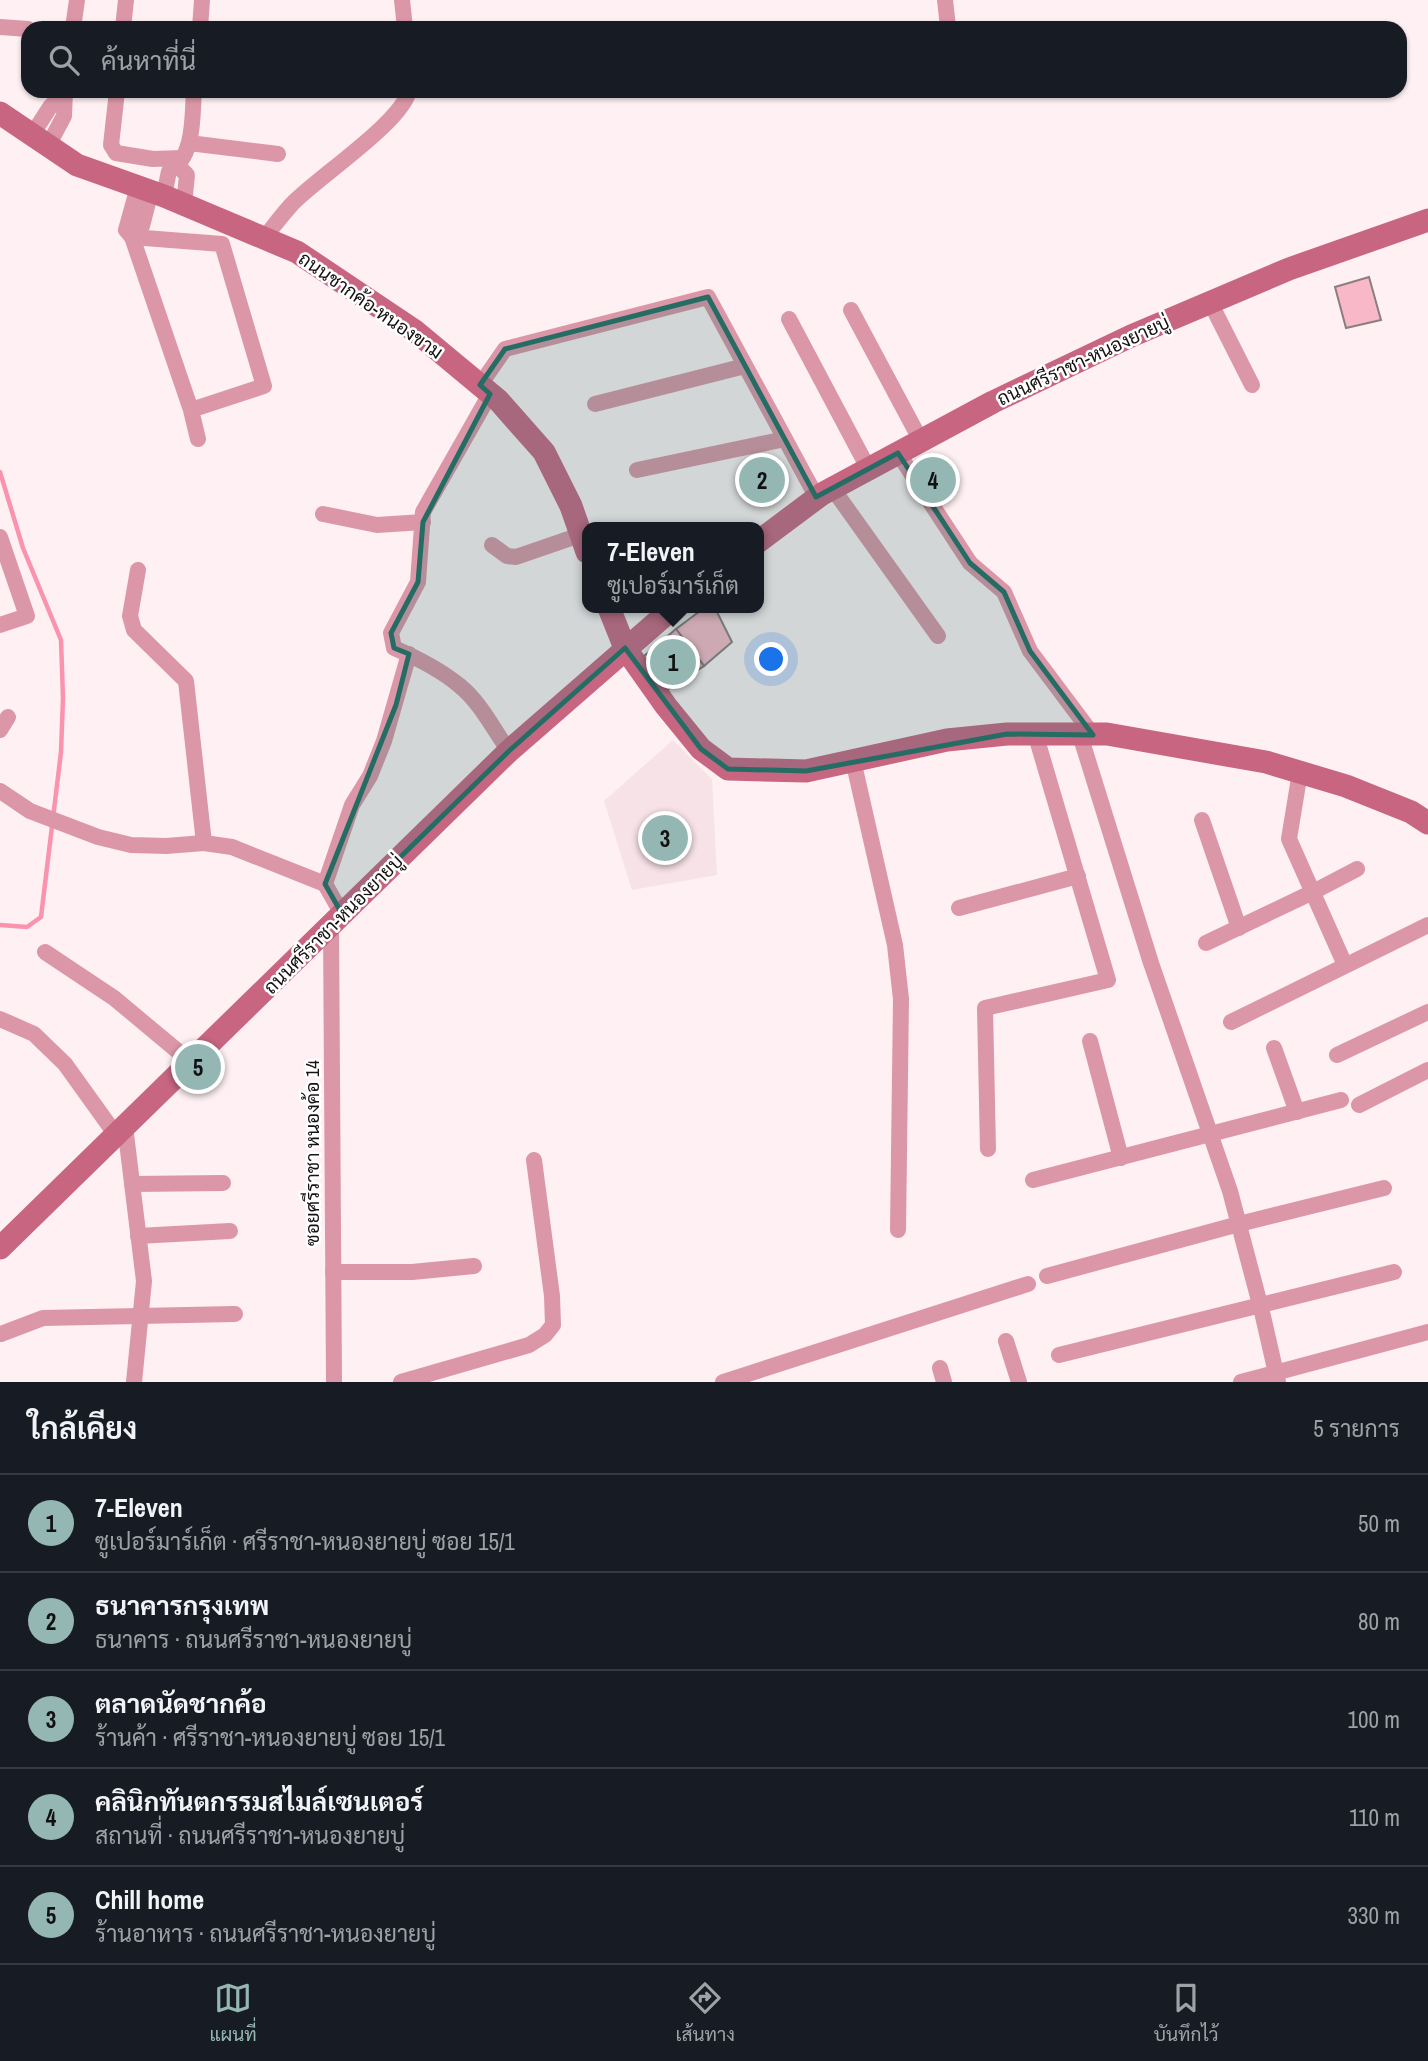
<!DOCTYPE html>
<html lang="th">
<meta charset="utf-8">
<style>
body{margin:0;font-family:"Archivo Narrow",Sarabun,sans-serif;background:#20242c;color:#f1f3f6}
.you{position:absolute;left:772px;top:660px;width:24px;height:24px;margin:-18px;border:5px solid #fff;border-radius:50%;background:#1a73e8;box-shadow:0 0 0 10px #1a73e833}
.badge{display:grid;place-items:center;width:46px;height:46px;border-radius:50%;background:#95b7b4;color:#111;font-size:23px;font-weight:700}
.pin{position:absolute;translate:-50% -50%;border:4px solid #fff;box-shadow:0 2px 7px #0006}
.popup{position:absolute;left:582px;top:522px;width:182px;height:91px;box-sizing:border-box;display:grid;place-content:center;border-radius:14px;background:#171b24;filter:drop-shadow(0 2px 5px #0005);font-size:23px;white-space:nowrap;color:#9ea1a6}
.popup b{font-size:26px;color:#f1f3f6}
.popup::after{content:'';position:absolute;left:50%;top:100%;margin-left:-14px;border:14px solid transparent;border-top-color:#171b24}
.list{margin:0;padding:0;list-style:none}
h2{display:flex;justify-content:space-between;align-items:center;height:91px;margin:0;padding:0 28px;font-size:30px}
h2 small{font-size:23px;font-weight:400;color:#9ea1a6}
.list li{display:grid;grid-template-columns:46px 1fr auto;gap:21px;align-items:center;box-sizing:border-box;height:98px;padding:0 28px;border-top:2px solid #363941}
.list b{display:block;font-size:26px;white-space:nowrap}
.list p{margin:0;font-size:23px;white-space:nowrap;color:#9ea1a6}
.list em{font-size:23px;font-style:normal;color:#9ea1a6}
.icon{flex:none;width:38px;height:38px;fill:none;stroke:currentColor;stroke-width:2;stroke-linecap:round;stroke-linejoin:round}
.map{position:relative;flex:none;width:1428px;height:1382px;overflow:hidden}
.search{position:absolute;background:#171b24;box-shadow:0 2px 5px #0004;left:21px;right:21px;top:21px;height:77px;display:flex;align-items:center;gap:18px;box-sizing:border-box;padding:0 24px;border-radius:21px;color:#9ea1a6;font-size:26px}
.sheet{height:581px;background:#171b24}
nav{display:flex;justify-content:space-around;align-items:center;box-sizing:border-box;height:98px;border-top:2px solid #363941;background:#171b24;font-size:19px;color:#9ea1a6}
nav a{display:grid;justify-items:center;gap:4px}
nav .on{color:#95b7b4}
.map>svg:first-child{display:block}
</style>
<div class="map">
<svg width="1428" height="1382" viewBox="0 0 1428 1382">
<rect width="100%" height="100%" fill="#fef0f3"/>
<path fill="#f7e2e7" d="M 673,740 L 712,779 L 717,875 L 632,890 L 604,801 Z"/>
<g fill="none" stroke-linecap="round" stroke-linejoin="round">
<path stroke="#fa93ae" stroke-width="4.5" d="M 0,472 L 23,548 L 61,640 L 63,698 L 61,752 L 41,917 L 27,927 L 0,925"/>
</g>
<g fill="#f8b8c7" stroke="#8a7e80" stroke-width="2">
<path d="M 1369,277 L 1381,320 L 1346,328 L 1335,287 Z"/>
<path d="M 933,459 L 951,490 L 934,500 L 914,469 Z"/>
<path d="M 763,460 L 780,485 L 761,499 L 743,476 Z"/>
<path d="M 704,608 L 715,608 L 732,642 L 704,666 L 676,629 Z"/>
<path d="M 676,629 L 704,666 L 667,690 L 643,657 Z"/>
</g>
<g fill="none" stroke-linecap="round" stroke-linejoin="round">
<g stroke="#db97a7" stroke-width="16">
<path d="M 402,0 L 405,28"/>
<path d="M 945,0 L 948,27"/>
<path d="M 0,27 L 28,29"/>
<path d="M 73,28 L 77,0"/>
<path d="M 123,28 L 126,0"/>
<path d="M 200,28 L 202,0"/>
<path d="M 117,91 L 111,145 L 116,153 L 153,159 L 182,158"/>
<path d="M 32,135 L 50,107 L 64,93"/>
<path d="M 189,143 L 278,154"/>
<path d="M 48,146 L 64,116 L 65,91"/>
<path d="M 178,166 L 187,175 L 184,205"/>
<path d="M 138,187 L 126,230 L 132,237 L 142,226 L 151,191"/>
<path d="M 164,196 L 169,171 C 195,157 192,117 194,91"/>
<path d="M 264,238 C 273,227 282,215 292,204 C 318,177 401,123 409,91"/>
<path d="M 1210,302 L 1252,385"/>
<path d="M 851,310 L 921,441"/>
<path d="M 789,319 L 868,468"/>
<path d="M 480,385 L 505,349 L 708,297 L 817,498"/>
<path d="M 490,394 L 423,512 L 418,582 L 391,633 L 394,648 C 415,657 442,671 460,686 C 480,702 494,730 509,751"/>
<path d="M 595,404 L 745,366"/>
<path d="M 191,410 L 264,386 L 222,244 L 132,237 L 191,410 L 198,439"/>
<path d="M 898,453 L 970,563 L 1004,592 L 1030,651 L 1093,735"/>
<path d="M 637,470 L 785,439"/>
<path d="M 833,489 L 938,636"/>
<path d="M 323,514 L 377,525 L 423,522"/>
<path d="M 0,537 L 27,616 L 0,625"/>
<path d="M 492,545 L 507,556 L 516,557 L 580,535"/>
<path d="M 138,570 L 130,616 L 134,630 L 186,681 L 204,843"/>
<path d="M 0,730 L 8,717"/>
<path d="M 1080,735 L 1151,963 L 1230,1191 L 1262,1312 L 1278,1382"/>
<path d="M 853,760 L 895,945 L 901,999 L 898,1230"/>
<path d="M 1300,772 L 1289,839 L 1345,965"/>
<path d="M 0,791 L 30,811 L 98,837 L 131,845 L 166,846 L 204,843 L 232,847 L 325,884"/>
<path d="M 1202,820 L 1239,928"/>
<path d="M 959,908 L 1078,876"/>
<path d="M 342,914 L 325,884 L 352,805 L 370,776 L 384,741 L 409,654"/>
<path d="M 331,925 L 334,1382"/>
<path d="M 1206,943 L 1313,892 L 1357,869"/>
<path d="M 45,952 L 114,998 L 192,1063"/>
<path d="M 0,1019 L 34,1034 L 65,1064 L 116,1135"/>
<path d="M 1231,1022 L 1428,925"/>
<path d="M 1090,1041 L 1121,1158"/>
<path d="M 1274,1048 L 1297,1112"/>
<path d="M 1337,1055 L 1428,1012"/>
<path d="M 1359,1105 L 1428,1070"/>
<path d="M 125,1126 L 144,1281 L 134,1382"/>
<path d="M 988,1149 L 985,1008 L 1108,980 L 1035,733"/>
<path d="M 1033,1180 L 1341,1100"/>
<path d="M 132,1184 L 223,1183"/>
<path d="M 138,1236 L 230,1231"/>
<path d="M 333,1272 L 412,1272 L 474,1266"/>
<path d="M 1047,1276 L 1239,1224 L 1384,1188"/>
<path d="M 1,1334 L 43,1318 L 235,1314"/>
<path d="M 1006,1341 L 1019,1382"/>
<path d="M 1059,1355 L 1394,1272"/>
<path d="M 940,1368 L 944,1382"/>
<path d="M 401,1382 L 529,1345 L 545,1335 L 553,1325 L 552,1296 L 534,1160"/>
<path d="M 723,1382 L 1028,1284"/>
<path d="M 1241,1382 L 1428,1332"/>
</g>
<g stroke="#c86682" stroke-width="23">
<path d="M 0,113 L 77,165 L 164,196 L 297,252 L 415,331 L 498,400 L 544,452 L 571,506 L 587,552"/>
<path d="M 759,541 L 822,494 L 993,402 L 1131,336 L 1289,269 L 1428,220"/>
<path d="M 609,608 L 625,648 L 666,706 L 701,749 L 728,769 L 806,771 L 947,740 L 1007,734 L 1107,734 L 1266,762 L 1346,786 L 1411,812 L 1428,823"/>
<path d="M 0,1248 L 509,751 L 673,608"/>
</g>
</g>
<path fill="#256d64" fill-opacity="0.2" stroke="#256d64" stroke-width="5" stroke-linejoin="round" d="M 708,297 L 816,497 L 898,453 L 970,563 L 1004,592 L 1030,651 L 1093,735 L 1007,734 L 806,771 L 728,769 L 701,749 L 625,648 L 509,751 L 342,914 L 325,884 L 396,705 L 409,654 L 394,648 L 391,633 L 418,582 L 423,522 L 490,394 L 480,385 L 505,349 Z"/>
<g text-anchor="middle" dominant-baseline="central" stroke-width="5" stroke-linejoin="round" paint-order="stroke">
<g font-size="19" fill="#161112" stroke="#fff">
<text transform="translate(371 305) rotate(35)">ถนนชากค้อ-หนองขาม</text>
<text transform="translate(1083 360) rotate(-25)">ถนนศรีราชา-หนองยายบู่</text>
<text transform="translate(333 924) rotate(-45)">ถนนศรีราชา-หนองยายบู่</text>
<text transform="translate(312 1153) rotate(-90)">ซอยศรีราชา หนองค้อ 14</text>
</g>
</g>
</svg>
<div class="you"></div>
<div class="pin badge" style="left:673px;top:662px">1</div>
<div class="popup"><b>7-Eleven</b>ซูเปอร์มาร์เก็ต</div>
<div class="pin badge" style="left:762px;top:480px">2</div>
<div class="pin badge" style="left:665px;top:838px">3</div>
<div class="pin badge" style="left:933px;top:480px">4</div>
<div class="pin badge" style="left:198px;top:1067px">5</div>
<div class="search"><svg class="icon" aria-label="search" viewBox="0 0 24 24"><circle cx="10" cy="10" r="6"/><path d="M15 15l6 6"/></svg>ค้นหาที่นี่</div>
</div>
<section class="sheet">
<h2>ใกล้เคียง<small>5 รายการ</small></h2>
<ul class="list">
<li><span class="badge">1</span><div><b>7-Eleven</b><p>ซูเปอร์มาร์เก็ต · ศรีราชา-หนองยายบู่ ซอย 15/1</p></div><em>50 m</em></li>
<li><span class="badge">2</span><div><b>ธนาคารกรุงเทพ</b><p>ธนาคาร · ถนนศรีราชา-หนองยายบู่</p></div><em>80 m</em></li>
<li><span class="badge">3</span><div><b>ตลาดนัดชากค้อ</b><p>ร้านค้า · ศรีราชา-หนองยายบู่ ซอย 15/1</p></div><em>100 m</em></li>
<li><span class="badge">4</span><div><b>คลินิกทันตกรรมสไมล์เซนเตอร์</b><p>สถานที่ · ถนนศรีราชา-หนองยายบู่</p></div><em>110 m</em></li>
<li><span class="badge">5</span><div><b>Chill home</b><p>ร้านอาหาร · ถนนศรีราชา-หนองยายบู่</p></div><em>330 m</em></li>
</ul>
</section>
<nav>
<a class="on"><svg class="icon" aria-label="map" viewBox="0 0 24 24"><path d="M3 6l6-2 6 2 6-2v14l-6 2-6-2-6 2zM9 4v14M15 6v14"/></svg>แผนที่</a>
<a><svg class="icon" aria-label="directions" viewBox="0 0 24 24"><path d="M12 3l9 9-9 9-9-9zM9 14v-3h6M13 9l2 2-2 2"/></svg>เส้นทาง</a>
<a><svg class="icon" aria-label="saved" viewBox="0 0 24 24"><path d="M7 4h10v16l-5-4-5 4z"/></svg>บันทึกไว้</a>
</nav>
